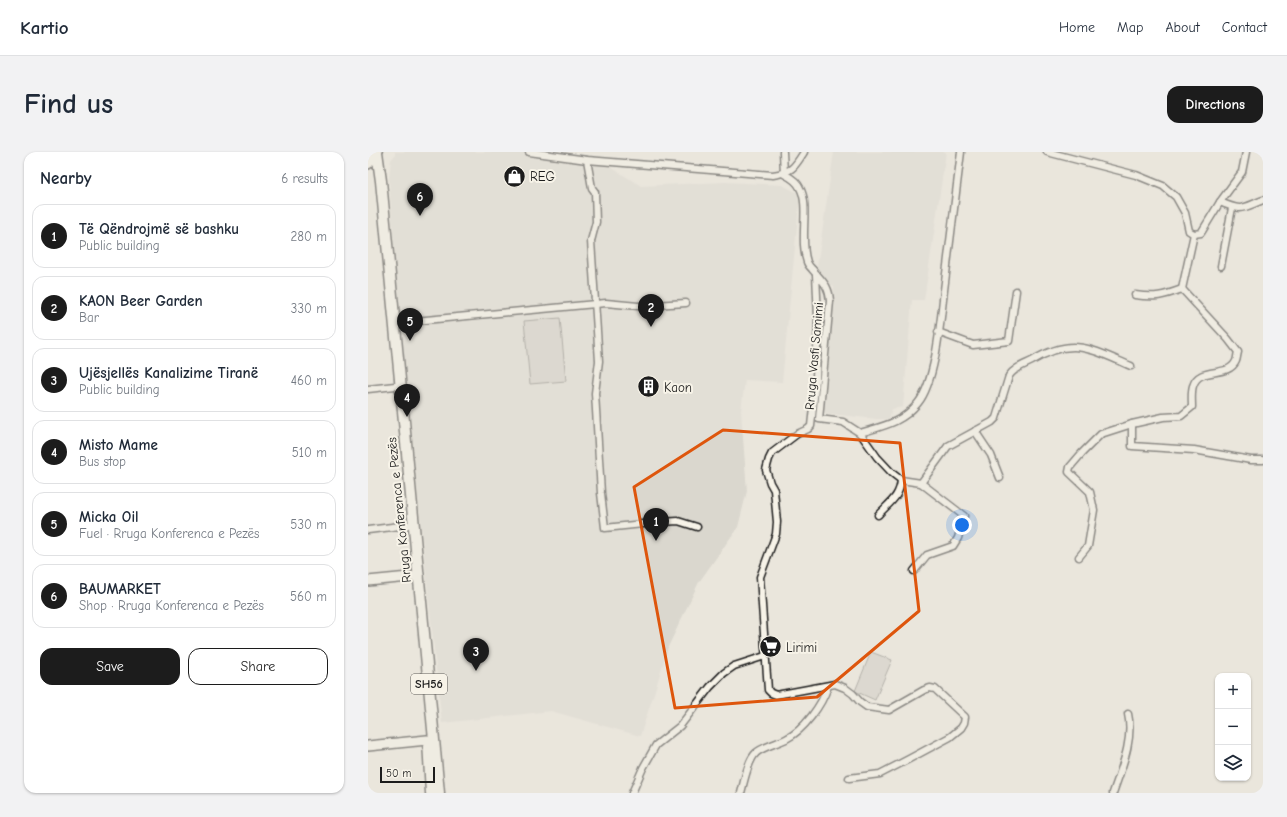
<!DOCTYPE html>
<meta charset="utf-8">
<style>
body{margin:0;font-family:"Comic Neue",sans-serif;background:#f2f2f3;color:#1f2937}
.controls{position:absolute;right:12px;bottom:12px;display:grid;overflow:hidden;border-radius:8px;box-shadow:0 1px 3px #0004}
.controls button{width:36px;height:36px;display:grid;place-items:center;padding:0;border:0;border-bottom:1px solid #e0e1e3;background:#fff;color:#1f2937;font:20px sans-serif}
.scale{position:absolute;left:12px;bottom:10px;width:55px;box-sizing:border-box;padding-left:4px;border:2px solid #1c1c1c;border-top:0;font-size:11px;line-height:14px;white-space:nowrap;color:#1c1c1c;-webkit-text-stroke:3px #f7f3e8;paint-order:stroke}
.you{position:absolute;left:594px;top:373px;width:14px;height:14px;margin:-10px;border:3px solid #fff;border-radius:50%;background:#1a73e8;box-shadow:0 0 0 6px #1a73e833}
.badge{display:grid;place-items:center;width:26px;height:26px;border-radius:50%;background:#1c1c1c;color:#fff;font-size:13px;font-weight:700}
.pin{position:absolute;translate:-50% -33px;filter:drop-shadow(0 1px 2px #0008)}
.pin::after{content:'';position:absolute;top:21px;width:14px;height:12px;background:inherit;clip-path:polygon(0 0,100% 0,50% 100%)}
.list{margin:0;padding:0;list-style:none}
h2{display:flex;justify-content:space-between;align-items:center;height:52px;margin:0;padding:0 16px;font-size:17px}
h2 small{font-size:13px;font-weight:400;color:#747a83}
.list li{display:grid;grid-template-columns:26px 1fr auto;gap:12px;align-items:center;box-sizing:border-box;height:64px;margin:0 8px 8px;padding:0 8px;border:1px solid #e0e1e3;border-radius:12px}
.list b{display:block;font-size:15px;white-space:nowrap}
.list p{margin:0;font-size:13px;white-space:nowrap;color:#747a83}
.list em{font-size:13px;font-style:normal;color:#747a83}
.actions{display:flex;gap:8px;padding:12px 16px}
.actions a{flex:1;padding:9px 0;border:1px solid #1c1c1c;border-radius:12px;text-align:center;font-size:14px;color:#1c1c1c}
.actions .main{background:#1c1c1c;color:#fff}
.icon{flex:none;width:22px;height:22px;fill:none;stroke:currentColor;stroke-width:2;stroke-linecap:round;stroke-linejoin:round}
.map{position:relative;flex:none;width:895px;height:641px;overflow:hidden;border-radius:12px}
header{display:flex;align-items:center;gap:24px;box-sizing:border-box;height:56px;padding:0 20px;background:#fff;border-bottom:1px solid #e0e1e3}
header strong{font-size:19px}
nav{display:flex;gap:22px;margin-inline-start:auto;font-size:14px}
.intro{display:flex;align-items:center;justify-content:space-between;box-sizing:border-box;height:96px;padding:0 24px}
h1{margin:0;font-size:28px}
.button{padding:10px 18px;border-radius:12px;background:#1c1c1c;color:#fff;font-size:14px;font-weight:700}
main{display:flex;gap:24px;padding:0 24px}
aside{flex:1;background:#fff;border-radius:12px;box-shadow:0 1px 3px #0004}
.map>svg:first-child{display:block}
</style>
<header>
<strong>Kartio</strong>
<nav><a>Home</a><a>Map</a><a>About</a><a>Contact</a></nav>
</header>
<div class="intro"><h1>Find us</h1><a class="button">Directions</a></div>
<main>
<aside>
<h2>Nearby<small>6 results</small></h2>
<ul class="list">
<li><span class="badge">1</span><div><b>Të Qëndrojmë së bashku</b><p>Public building</p></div><em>280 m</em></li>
<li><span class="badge">2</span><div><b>KAON Beer Garden</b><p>Bar</p></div><em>330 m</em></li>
<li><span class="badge">3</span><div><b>Ujësjellës Kanalizime Tiranë</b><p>Public building</p></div><em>460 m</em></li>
<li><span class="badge">4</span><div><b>Misto Mame</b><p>Bus stop</p></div><em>510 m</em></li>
<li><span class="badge">5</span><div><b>Micka Oil</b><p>Fuel · Rruga Konferenca e Pezës</p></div><em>530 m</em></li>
<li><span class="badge">6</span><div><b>BAUMARKET</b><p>Shop · Rruga Konferenca e Pezës</p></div><em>560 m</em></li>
</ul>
<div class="actions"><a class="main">Save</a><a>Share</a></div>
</aside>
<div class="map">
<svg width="895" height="641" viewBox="0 0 895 641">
<rect width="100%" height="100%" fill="#eae6dc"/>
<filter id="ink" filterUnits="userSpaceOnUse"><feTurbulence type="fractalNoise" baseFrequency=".025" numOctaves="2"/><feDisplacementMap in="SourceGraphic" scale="8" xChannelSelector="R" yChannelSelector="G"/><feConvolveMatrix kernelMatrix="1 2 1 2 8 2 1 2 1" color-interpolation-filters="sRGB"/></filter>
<g filter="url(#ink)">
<g fill="#dad7ce">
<path d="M 27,0 L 161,0 L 233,9 L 273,34 L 357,30 L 414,33 L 432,42 L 414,230 L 377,228 L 373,259 L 379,339 L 370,375 L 331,430 L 300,495 L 288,535 L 272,584 L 183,559 L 74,571 L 31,170 L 21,27 L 23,8 L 27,3 Z"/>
<path d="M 466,0 L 578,0 L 556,148 L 544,148 L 535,255 L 524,257 L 521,267 L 509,267 L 453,261 L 466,134 L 456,130 L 448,122 Z"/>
</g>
<g fill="#ccc8c0" stroke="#74726e">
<path d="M 192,166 L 198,229 L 162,232 L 156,169 Z"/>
<path d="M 503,500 L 524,508 L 507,548 L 487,539 Z"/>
</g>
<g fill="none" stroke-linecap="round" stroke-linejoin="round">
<defs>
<g id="street">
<path d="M 161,0 L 219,8 L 405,23 C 424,20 426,16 436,0"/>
<path d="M 415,0 L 416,22 C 422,25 429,29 432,36 C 442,53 431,88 439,110 C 440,113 442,115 444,117 C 454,129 461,133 462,149 L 451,267 L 475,270 L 492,281 L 509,305 L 524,321 L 533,328 L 553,331 L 596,364 L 590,386 L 585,394 L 559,403 L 546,419"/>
<path d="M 679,0 L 768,23 L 795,34 L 808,45 L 817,61 L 821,79 L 826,82 L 833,81 L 852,50 L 874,20 L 878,0"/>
<path d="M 219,8 L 224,36 L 227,40 L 228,70 L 223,89 L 231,209 L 227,241 L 233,341 L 237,376 L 294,370 L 310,369 L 329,375"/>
<path d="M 852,50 C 875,60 874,56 895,48"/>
<path d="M 853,114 L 864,56"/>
<path d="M 448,122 L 450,167 L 448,227 L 443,274 L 440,277 L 429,282 L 404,301 L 401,307 L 398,318 L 402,331 L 406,338 L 409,370 L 408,382 L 392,425 L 400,538 L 403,541 L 408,543 L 467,532 L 477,536 L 485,542 L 492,550 L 499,555 L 521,558 L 556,538 L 562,536 L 567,537 L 597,565 L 596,571 L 593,576 L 582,585 L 541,607 L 512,622 L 481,626"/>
<path d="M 814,137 L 826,82"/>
<path d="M 767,143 C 787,146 795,144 814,137"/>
<path d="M 26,171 L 238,151 L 270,154 L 318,151"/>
<path d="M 570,180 L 605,193 L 641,189 L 648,139"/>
<path d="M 0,237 L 27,234"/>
<path d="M 764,272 L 764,294 L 826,298 L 883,308 L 895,308"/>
<path d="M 607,279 L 623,303 L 632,326"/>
<path d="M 492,281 C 515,274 534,271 550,251 C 569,228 573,161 577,130 C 582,87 588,43 593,0"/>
<path d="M 553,331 L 580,294 L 624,270 L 628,266 L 641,224 C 646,216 656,213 664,209 C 705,184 723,197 763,214"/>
<path d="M 510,363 C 521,351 532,345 533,328"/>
<path d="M 0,378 L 40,373"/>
<path d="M 711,405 L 720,394 L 726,358 L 722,340 L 701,320 L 702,315 L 714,301 L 733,282 L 764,272 L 795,265 L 813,264 L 824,255 C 824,249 823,240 825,234 C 831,213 860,227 868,209 C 869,207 869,203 870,200 L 860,187 L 814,137"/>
<path d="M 264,641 L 275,616 L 288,593 L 312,574 L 342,535 L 356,521 L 366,514 L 397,504"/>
<path d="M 373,641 C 376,630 380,608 388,601 C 394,595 410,591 418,587 C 436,578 454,553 460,534"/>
<path d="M 745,641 C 753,617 766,588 760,562"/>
</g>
<g id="secondary">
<path d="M 0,12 L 9,2"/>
<path d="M 0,429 L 51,424"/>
<path d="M 0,594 L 59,588"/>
</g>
<g id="primary">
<path d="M 9,0 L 13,29 C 32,233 53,437 71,641"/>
<path d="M 60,589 L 63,641"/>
</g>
</defs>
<use href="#street" stroke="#1c1c1c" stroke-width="9"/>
<use href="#secondary" stroke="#1c1c1c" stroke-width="12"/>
<use href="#primary" stroke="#1c1c1c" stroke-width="13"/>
<use href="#street" stroke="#f7f3e8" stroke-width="6"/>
<use href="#secondary" stroke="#f7f3e8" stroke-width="9"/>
<use href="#primary" stroke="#f7f3e8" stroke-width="10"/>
</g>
</g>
<path d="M0 0H895V641H0ZM 355,278 L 532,291 L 551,459 L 449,545 L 307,556 L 266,335 Z" fill="#eae6dc" fill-opacity=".55" fill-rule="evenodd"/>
<path fill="none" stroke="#de560d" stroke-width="3" stroke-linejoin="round" d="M 355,278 L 532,291 L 551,459 L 449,545 L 307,556 L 266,335 Z"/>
<defs>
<symbol id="shop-disc" viewBox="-11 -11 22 22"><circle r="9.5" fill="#1c1c1c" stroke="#f7f3e8"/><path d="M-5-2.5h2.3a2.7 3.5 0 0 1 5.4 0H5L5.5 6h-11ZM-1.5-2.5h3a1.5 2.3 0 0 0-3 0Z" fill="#fff"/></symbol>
<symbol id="building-disc" viewBox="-11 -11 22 22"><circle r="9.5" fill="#1c1c1c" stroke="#f7f3e8"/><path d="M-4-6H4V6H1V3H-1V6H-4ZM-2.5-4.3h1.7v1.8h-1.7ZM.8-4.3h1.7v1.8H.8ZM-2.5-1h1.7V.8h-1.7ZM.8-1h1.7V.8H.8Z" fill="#fff"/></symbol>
<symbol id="supermarket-disc" viewBox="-11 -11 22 22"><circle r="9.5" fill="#1c1c1c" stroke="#f7f3e8"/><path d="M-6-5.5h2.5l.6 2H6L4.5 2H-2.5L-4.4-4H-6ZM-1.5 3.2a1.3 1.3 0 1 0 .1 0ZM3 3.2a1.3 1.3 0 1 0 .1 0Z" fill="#fff"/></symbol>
</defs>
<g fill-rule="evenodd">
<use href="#shop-disc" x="134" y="12" width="25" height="25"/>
<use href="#building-disc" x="268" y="222" width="25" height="25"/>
<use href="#supermarket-disc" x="390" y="482" width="25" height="25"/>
</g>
<g text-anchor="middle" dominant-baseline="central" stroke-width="4" stroke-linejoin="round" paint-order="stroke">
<rect fill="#f7f3e8" stroke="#5e5c59" stroke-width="1" x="43" y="522" width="36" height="20" rx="3"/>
<g font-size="12" font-weight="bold" fill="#1c1c1c">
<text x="61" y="532">SH56</text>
</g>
<g font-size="13" fill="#1c1c1c" stroke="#f7f3e8" text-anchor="start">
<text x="162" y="24">REG</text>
<text x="296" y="235">Kaon</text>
<text x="418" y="495">Lirimi</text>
</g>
<g font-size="13" fill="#1c1c1c" stroke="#f7f3e8">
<text transform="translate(446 204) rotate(-85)">Rruga Vasfi Samimi</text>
<text transform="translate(31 358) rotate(-96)">Rruga Konferenca e Pezës</text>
</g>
</g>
</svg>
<div class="controls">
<button>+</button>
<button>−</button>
<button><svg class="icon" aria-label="layers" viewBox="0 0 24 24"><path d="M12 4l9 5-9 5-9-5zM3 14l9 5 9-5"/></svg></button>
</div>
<div class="scale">50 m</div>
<div class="you"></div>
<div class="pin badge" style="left:288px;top:389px">1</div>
<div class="pin badge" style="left:283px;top:175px">2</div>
<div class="pin badge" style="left:108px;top:519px">3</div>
<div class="pin badge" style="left:39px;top:265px">4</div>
<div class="pin badge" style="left:42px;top:189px">5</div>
<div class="pin badge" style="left:52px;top:64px">6</div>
</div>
</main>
